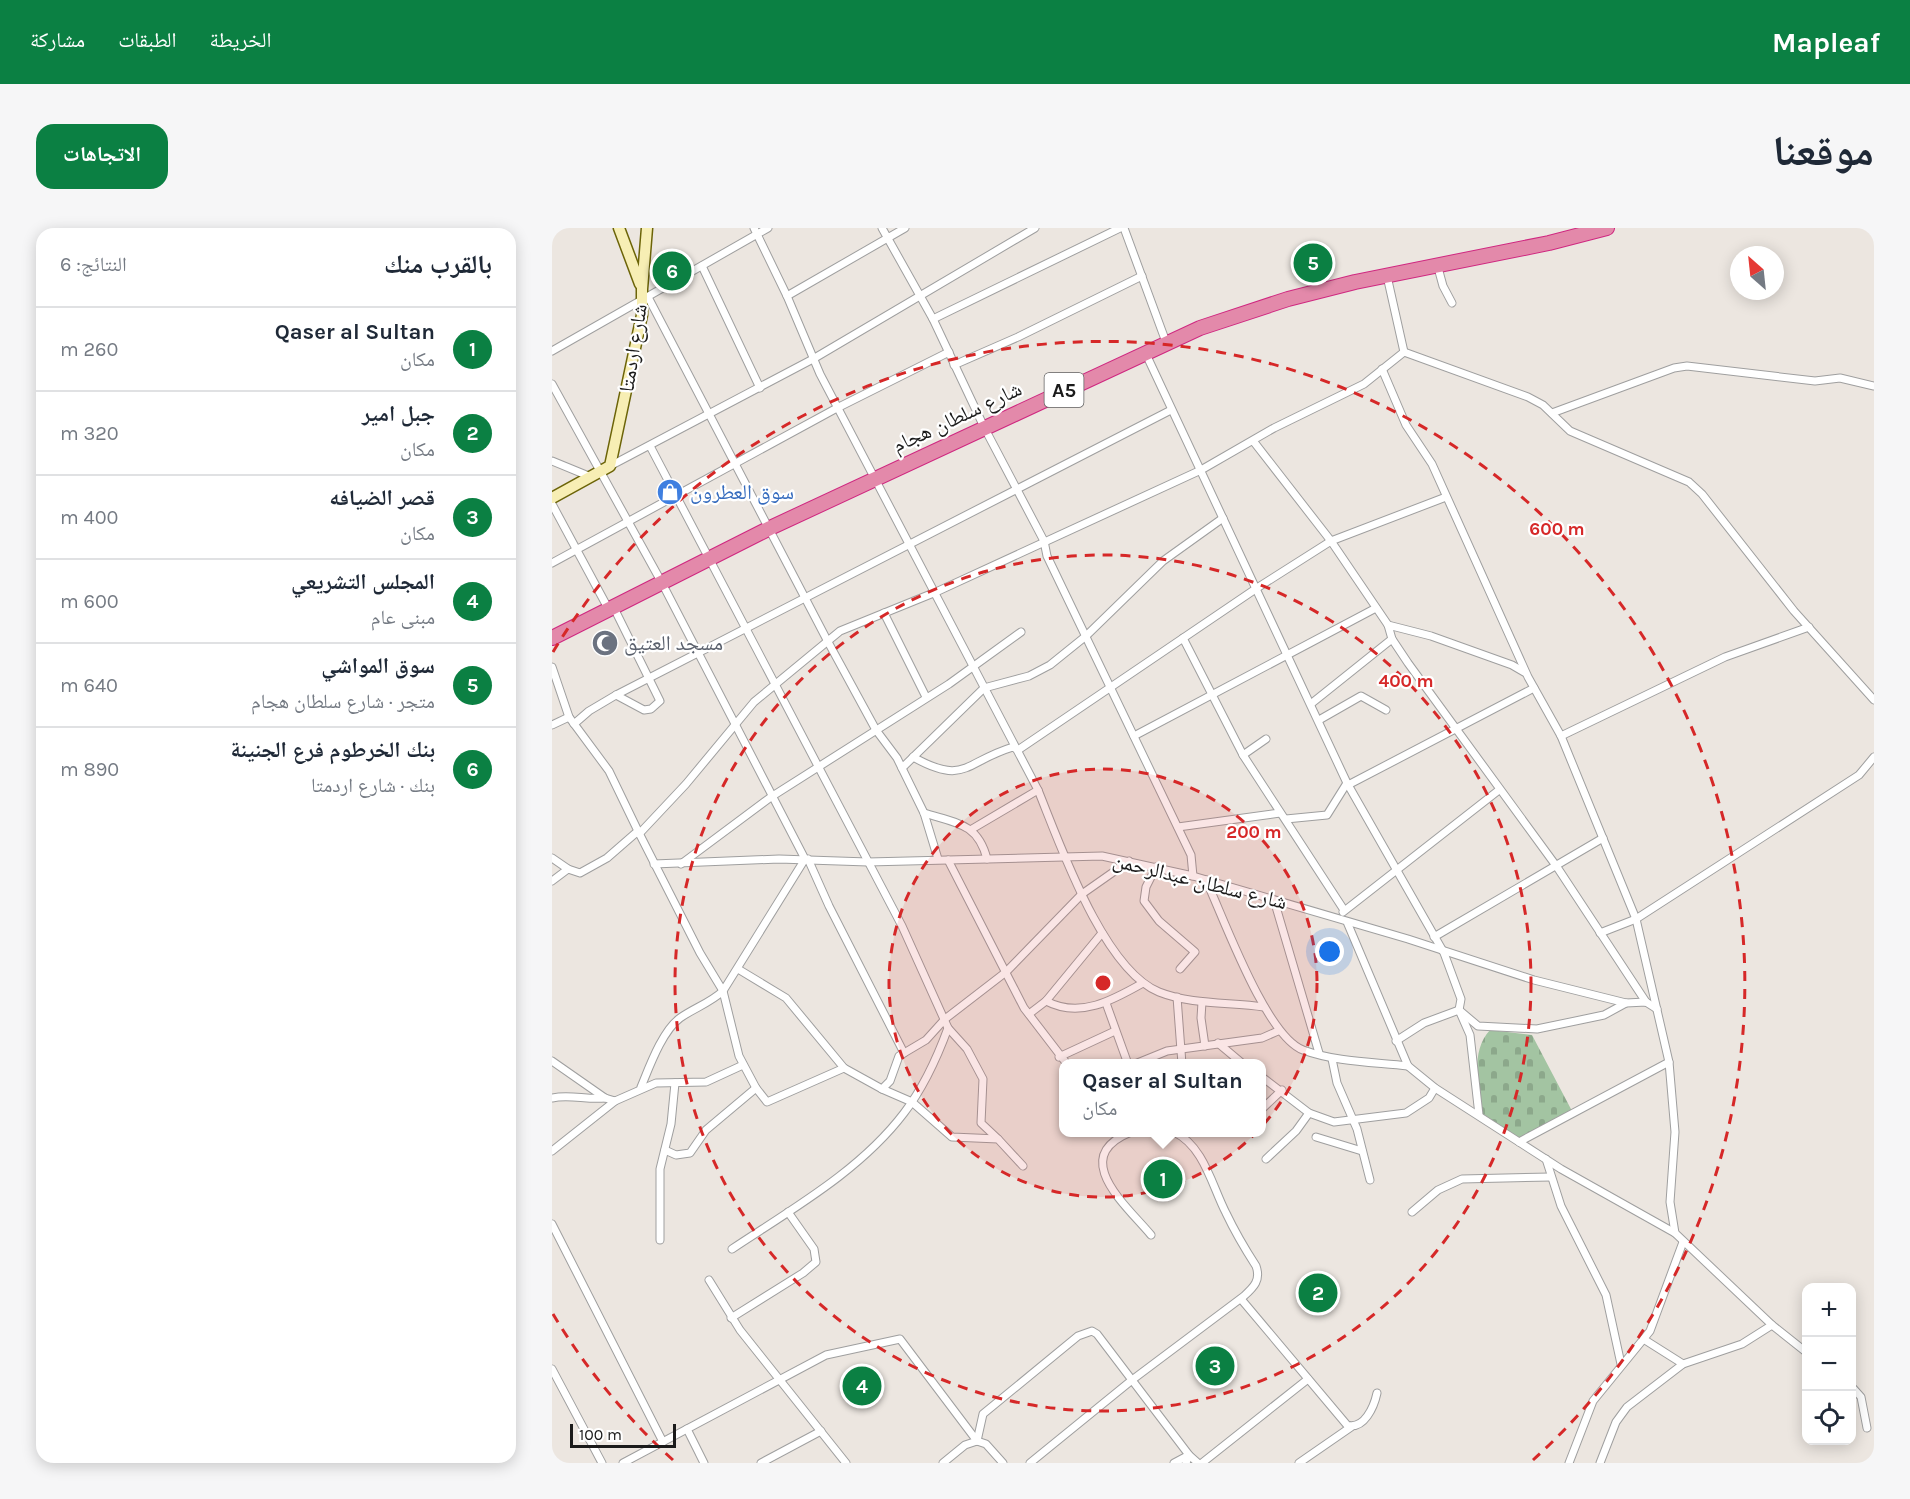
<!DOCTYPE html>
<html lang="ar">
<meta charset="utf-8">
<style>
body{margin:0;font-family:Karla,"Noto Naskh Arabic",sans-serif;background:#f6f6f7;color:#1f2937;direction:rtl}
.controls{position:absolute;right:18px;bottom:18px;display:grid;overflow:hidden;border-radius:12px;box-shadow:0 3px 15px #0003}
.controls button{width:54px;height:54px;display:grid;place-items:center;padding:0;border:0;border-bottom:2px solid #e0e1e3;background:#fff;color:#1f2937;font:30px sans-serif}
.compass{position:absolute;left:1178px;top:18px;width:54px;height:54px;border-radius:50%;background:#fff;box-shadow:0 3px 15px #0003;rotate:333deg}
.scale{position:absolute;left:18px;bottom:15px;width:106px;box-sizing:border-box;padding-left:6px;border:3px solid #1b1b1b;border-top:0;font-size:16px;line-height:21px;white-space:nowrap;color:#1b1b1b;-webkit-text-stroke:4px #fff;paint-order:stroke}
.you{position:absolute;left:778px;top:724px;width:21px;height:21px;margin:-15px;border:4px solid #fff;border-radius:50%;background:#1a73e8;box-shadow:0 0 0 9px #1a73e833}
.badge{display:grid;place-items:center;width:39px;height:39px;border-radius:50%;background:#0b8043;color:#fff;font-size:20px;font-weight:700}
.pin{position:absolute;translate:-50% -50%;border:3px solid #fff;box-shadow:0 2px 6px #0006}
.popup{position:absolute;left:507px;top:831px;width:207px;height:78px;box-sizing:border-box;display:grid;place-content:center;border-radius:12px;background:#fff;filter:drop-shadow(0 2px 4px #0005);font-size:20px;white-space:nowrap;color:#747a83}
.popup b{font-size:22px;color:#1f2937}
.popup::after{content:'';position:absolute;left:50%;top:100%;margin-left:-12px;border:12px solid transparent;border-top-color:#fff}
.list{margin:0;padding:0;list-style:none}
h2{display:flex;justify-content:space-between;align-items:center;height:78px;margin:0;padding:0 24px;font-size:26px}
h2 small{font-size:20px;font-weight:400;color:#747a83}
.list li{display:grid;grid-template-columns:39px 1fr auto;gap:18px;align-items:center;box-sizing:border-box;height:84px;padding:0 24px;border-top:2px solid #e0e1e3}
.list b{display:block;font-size:22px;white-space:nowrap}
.list p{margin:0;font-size:20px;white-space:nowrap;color:#747a83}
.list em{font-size:20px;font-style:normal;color:#747a83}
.icon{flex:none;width:33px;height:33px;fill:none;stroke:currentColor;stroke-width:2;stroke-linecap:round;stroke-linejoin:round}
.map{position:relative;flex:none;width:1322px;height:1235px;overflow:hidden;direction:ltr;border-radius:18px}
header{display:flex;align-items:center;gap:36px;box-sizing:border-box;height:84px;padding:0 30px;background:#0b8043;color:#fff}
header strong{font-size:28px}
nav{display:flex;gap:33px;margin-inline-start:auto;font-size:21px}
.intro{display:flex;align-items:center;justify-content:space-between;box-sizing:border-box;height:144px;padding:0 36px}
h1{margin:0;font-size:42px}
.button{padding:15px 27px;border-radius:18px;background:#0b8043;color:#fff;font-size:21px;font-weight:700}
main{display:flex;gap:36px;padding:0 36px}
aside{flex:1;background:#fff;border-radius:18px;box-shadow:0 3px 15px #0003}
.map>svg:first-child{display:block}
</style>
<header>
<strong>Mapleaf</strong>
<nav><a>الخريطة</a><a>الطبقات</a><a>مشاركة</a></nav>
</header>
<div class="intro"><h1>موقعنا</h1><a class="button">الاتجاهات</a></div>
<main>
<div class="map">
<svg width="1322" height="1235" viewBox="0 0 1322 1235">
<defs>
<pattern id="cemetery-stones" width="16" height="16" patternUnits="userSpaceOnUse" patternTransform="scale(1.5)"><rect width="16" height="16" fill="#a3c4a2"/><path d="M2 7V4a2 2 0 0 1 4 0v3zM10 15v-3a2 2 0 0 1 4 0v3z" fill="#8ca88b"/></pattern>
</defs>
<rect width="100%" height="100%" fill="#ece6e0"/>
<path fill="url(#cemetery-stones)" d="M 938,802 L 980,807 L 1020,883 L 968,911 L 928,884 C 927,855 918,824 938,802 Z"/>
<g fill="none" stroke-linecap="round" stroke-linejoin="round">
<defs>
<g id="street">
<path d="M 202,0 L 235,68 L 268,146 L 486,562 C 508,616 551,741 607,764 C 640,777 677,774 712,779"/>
<path d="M 330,0 L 381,91 L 432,199 L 492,313 L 495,328 L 639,627 L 641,648"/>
<path d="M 572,0 L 614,114"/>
<path d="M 885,36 L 891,58 L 900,75"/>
<path d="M 150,38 L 208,160"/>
<path d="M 235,68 L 353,0"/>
<path d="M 96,69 L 275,412 L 324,502 L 345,530 L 372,585 L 386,631"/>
<path d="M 381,91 L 568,0"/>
<path d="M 0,123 L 216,0"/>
<path d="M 593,124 L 795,555 L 892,725 L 909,771 L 907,782 L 918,807 L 927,887"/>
<path d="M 852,124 L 976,169 L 991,177 L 1018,203 L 1137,254 L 1150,266 L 1242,383 L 1322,472"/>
<path d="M 402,137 L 466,109 L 590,48"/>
<path d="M 830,141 L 854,197 L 880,236 L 976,449 L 1009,508 L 1084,691 L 1117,834 L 1123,904 L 1118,974 L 1123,1005 L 1220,1097 L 1254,1124"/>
<path d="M 0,156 L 110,355 L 253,631 L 171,763 C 158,775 142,780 128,790 C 110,803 97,840 89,859"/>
<path d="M 1000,185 L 1122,140 L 1135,138 L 1263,153 L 1288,150 L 1322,158"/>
<path d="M 702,214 L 779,313 L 836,397 L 840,411 L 856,435 L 1005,639 L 1094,774"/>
<path d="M 98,218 L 350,698 L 396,800 L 415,821 L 431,851 L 429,895 L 446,911"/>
<path d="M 0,233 L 39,249"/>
<path d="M 58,238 L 261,131 L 483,0"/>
<path d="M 0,276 L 57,382"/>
<path d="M 0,335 L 285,180 L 397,124"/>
<path d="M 62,380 L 108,473 L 99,481 L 92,482 L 64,467"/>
<path d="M 332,385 L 374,469"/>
<path d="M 836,397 L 879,408 L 960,437 L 972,444"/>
<path d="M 631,410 L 691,527 L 792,682"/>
<path d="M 0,439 L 17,489 L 57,543 L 86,603 L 55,630 L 28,645 L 16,641 L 0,653"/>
<path d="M 760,475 L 840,411"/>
<path d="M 767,492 L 809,468 L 834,482"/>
<path d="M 22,496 L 37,483 L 64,467 L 619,182"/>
<path d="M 0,497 L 17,489"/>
<path d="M 582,508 L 824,380"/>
<path d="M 1009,508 L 1173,429 L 1257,399"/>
<path d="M 691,527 L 714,511"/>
<path d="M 361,529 C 413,558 412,534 461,519 L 466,522 L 705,360 L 779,313 L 894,269"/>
<path d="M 350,540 L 432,460 L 477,448 L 498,437 L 534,408 L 611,333 L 671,290"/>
<path d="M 796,557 L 982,460"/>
<path d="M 372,585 C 404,595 426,595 435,631"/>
<path d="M 734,591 L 775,587 L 795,555"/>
<path d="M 626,599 L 728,585"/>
<path d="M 420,601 L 486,562"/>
<path d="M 86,603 L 148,725 L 171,763 L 187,828 L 204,860 L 215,874 L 292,840 L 330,861 L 338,853 L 347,828 L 374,812 L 393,791 L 454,744 L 530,666 L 577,633"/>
<path d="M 87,606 L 134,556 L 202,474 L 288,403 L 384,364 L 649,242 L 722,200 L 812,156 L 852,124 L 835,48"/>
<path d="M 0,630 L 16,641"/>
<path d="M 256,631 L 277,678 L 352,825"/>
<path d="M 396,632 L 472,780 L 515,836"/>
<path d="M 102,636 L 227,631 L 316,634 L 550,628 L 641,648 L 856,711 L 982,752 L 1074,775 L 1094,774 L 1105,781"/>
<path d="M 129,636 L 219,569 L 397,456 L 469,404"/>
<path d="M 604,639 L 594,659 L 592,673 L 607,693 L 643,724 L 628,741"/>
<path d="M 654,652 C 672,691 714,808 751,822 C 784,834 820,834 856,838"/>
<path d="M 722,672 L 767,825"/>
<path d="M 791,684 L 947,562"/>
<path d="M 795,694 L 856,838 L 883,860 L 1009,941 L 1123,1005"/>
<path d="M 1048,705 L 1084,691 L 1307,547 L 1322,529"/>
<path d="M 882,709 L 1051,610"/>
<path d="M 186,741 L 234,770 L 292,840"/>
<path d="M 625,769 L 630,836"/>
<path d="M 494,773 C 528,791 561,772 591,755"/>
<path d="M 650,774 L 649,790 L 653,818"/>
<path d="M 554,775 L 576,836"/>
<path d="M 477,786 L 494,773 L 550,705"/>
<path d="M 844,813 L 872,795 L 907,782 L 926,798 L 985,801 L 1052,787 L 1074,775"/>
<path d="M 666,815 L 691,836"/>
<path d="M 507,829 L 563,803"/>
<path d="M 780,831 L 785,855 L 805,901 L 818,952"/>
<path d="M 0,833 L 53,870 L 63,873 L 104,855 L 154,854 L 191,837"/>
<path d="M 583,836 L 615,823 L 710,810 L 726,803"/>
<path d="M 710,849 L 757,885 L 782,894 L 854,885 L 877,870 L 883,860"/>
<path d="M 330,861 L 360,874 L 400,909 L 446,911 L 471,938"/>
<path d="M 0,870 C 17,866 35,872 53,870"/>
<path d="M 710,881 L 730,862"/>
<path d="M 579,904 C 516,929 574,977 599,1007"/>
<path d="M 764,909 L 810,923"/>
<path d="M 967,914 L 1117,834"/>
<path d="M 113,922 L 124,927 L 138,925 L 154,902 L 204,860"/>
<path d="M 0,923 L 63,873"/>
<path d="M 714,931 L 744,903 L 757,885"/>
<path d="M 994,931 L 1009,978 L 1054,1067 L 1069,1136"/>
<path d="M 860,984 L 886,962 L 910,951 L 999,949"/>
<path d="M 0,996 L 111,1214"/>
<path d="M 108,1012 L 108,941 L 119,896 L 123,855"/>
<path d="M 180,1021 C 240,981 308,943 352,885 C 372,859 385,830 396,800"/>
<path d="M 157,1052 L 188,1102 L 294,1235"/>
<path d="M 689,1071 L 795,1197 C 812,1202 822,1179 825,1165"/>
<path d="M 179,1090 L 251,1045 L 264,1034 L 262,1021 L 236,984"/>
<path d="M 1093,1112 L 1131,1136"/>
<path d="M 0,1141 L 50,1235"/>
<path d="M 1300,1159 L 1309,1169 L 1315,1200"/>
<path d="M 135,1201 L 152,1235"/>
<path d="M 425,1213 L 431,1186 L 526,1108 L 540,1103 L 545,1106 L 637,1227 L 634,1235"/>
<path d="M 71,1235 L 274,1127 L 348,1111 L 425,1213 L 434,1216 L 451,1235"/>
<path d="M 209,1235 L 269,1203"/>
<path d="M 391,1235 L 413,1217 L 425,1213"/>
<path d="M 478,1235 L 580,1152 L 692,1068 C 702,1059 709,1052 704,1038 C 693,1021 683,1004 674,985 C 660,958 652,918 622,904"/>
<path d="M 622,1235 L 637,1227 L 646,1235"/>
<path d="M 650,1235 L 756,1151"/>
<path d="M 747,1235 L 799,1199"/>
<path d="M 1017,1235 L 1041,1173 L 1098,1103 L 1131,1014"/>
<path d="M 1048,1235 L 1064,1194 L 1075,1179 L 1131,1136 L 1190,1116 L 1220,1097"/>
</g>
<g id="secondary">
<path d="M 67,0 L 88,56"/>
<path d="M 0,270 L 58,238 L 90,87 L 90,61 L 95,0"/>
</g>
<path id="highway" d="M 0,410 L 218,300 L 648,100 L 736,71 L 803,54 L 997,15 L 1055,0"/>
</defs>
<use href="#street" stroke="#9f9f9f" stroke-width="9"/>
<use href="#secondary" stroke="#6c6408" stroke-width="13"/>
<use href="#highway" stroke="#cf2880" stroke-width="16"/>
<use href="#street" stroke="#fff" stroke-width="7"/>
<use href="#secondary" stroke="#f7eeb4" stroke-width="10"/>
<use href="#highway" stroke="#e389aa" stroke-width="14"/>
</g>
<circle cx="551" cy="755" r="214" fill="#d62828" fill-opacity=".12"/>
<g fill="none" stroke="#d62828" stroke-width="3" stroke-dasharray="10 8">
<circle cx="551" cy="755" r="214"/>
<circle cx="551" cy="755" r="428"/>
<path d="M121 1232A642 642 0 0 1 1 1086M1 424A642 642 0 1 1 981 1232"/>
</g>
<defs>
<symbol id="shop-disc" viewBox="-11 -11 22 22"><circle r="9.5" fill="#3f7fe0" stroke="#fff"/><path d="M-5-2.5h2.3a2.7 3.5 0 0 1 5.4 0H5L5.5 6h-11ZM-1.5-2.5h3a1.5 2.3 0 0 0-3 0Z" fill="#fff"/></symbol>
<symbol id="mosque-disc" viewBox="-11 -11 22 22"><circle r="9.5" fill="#6b7280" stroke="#fff"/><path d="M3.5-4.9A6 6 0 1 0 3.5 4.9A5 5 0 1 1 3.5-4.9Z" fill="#fff"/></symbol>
</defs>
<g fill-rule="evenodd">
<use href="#shop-disc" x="103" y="249" width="30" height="30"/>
<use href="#mosque-disc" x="38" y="400" width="30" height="30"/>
</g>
<g text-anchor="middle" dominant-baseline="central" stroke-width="4.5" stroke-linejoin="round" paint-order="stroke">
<rect fill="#fff" stroke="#5f5f5f" stroke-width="1.5" x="492.5" y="145" width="39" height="34" rx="4.5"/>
<g font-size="20" font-weight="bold" fill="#1b1b1b">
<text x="512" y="162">A5</text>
</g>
<g font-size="21" fill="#1b1b1b" stroke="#fff">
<text transform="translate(81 120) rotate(-81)">شارع اردمتا</text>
<text transform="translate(405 189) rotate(-25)">شارع سلطان هجام</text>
<text transform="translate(648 653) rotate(14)">شارع سلطان عبدالرحمن</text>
</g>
<g font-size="21" fill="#366cbe" stroke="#fff" text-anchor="start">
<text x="138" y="264">سوق العطرون</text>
</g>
<g font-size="21" fill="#5b616d" stroke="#fff" text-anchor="start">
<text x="72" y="415">مسجد العتيق</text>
</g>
</g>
<circle cx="551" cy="755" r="9" fill="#d62828" stroke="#fff" stroke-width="3"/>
<g font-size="18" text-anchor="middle" font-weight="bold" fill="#d62828" stroke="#fff" stroke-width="4.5" stroke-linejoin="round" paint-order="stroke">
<text x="1005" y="307">600 m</text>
<text x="854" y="459">400 m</text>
<text x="702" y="610">200 m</text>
</g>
</svg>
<div class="controls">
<button>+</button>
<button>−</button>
<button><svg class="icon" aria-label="locate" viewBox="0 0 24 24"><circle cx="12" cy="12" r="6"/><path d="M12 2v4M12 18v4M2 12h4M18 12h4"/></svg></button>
</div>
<svg class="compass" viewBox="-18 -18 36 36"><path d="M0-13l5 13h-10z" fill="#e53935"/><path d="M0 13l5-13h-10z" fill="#747a83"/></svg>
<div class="scale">100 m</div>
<div class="you"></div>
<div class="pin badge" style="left:611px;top:951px">1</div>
<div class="popup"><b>Qaser al Sultan</b>مكان</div>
<div class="pin badge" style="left:766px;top:1065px">2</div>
<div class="pin badge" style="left:663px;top:1138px">3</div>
<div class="pin badge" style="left:310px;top:1158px">4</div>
<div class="pin badge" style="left:761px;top:35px">5</div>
<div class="pin badge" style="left:120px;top:43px">6</div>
</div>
<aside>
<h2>بالقرب منك<small>النتائج: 6</small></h2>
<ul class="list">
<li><span class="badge">1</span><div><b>Qaser al Sultan</b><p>مكان</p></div><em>260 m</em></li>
<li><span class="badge">2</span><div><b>جبل امير</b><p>مكان</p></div><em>320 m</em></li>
<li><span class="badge">3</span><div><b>قصر الضيافه</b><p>مكان</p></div><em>400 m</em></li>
<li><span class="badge">4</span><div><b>المجلس التشريعي</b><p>مبنى عام</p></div><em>600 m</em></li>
<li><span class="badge">5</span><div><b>سوق المواشي</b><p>متجر · شارع سلطان هجام</p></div><em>640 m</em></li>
<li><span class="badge">6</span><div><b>بنك الخرطوم فرع الجنينة</b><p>بنك · شارع اردمتا</p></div><em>890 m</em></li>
</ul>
</aside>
</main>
